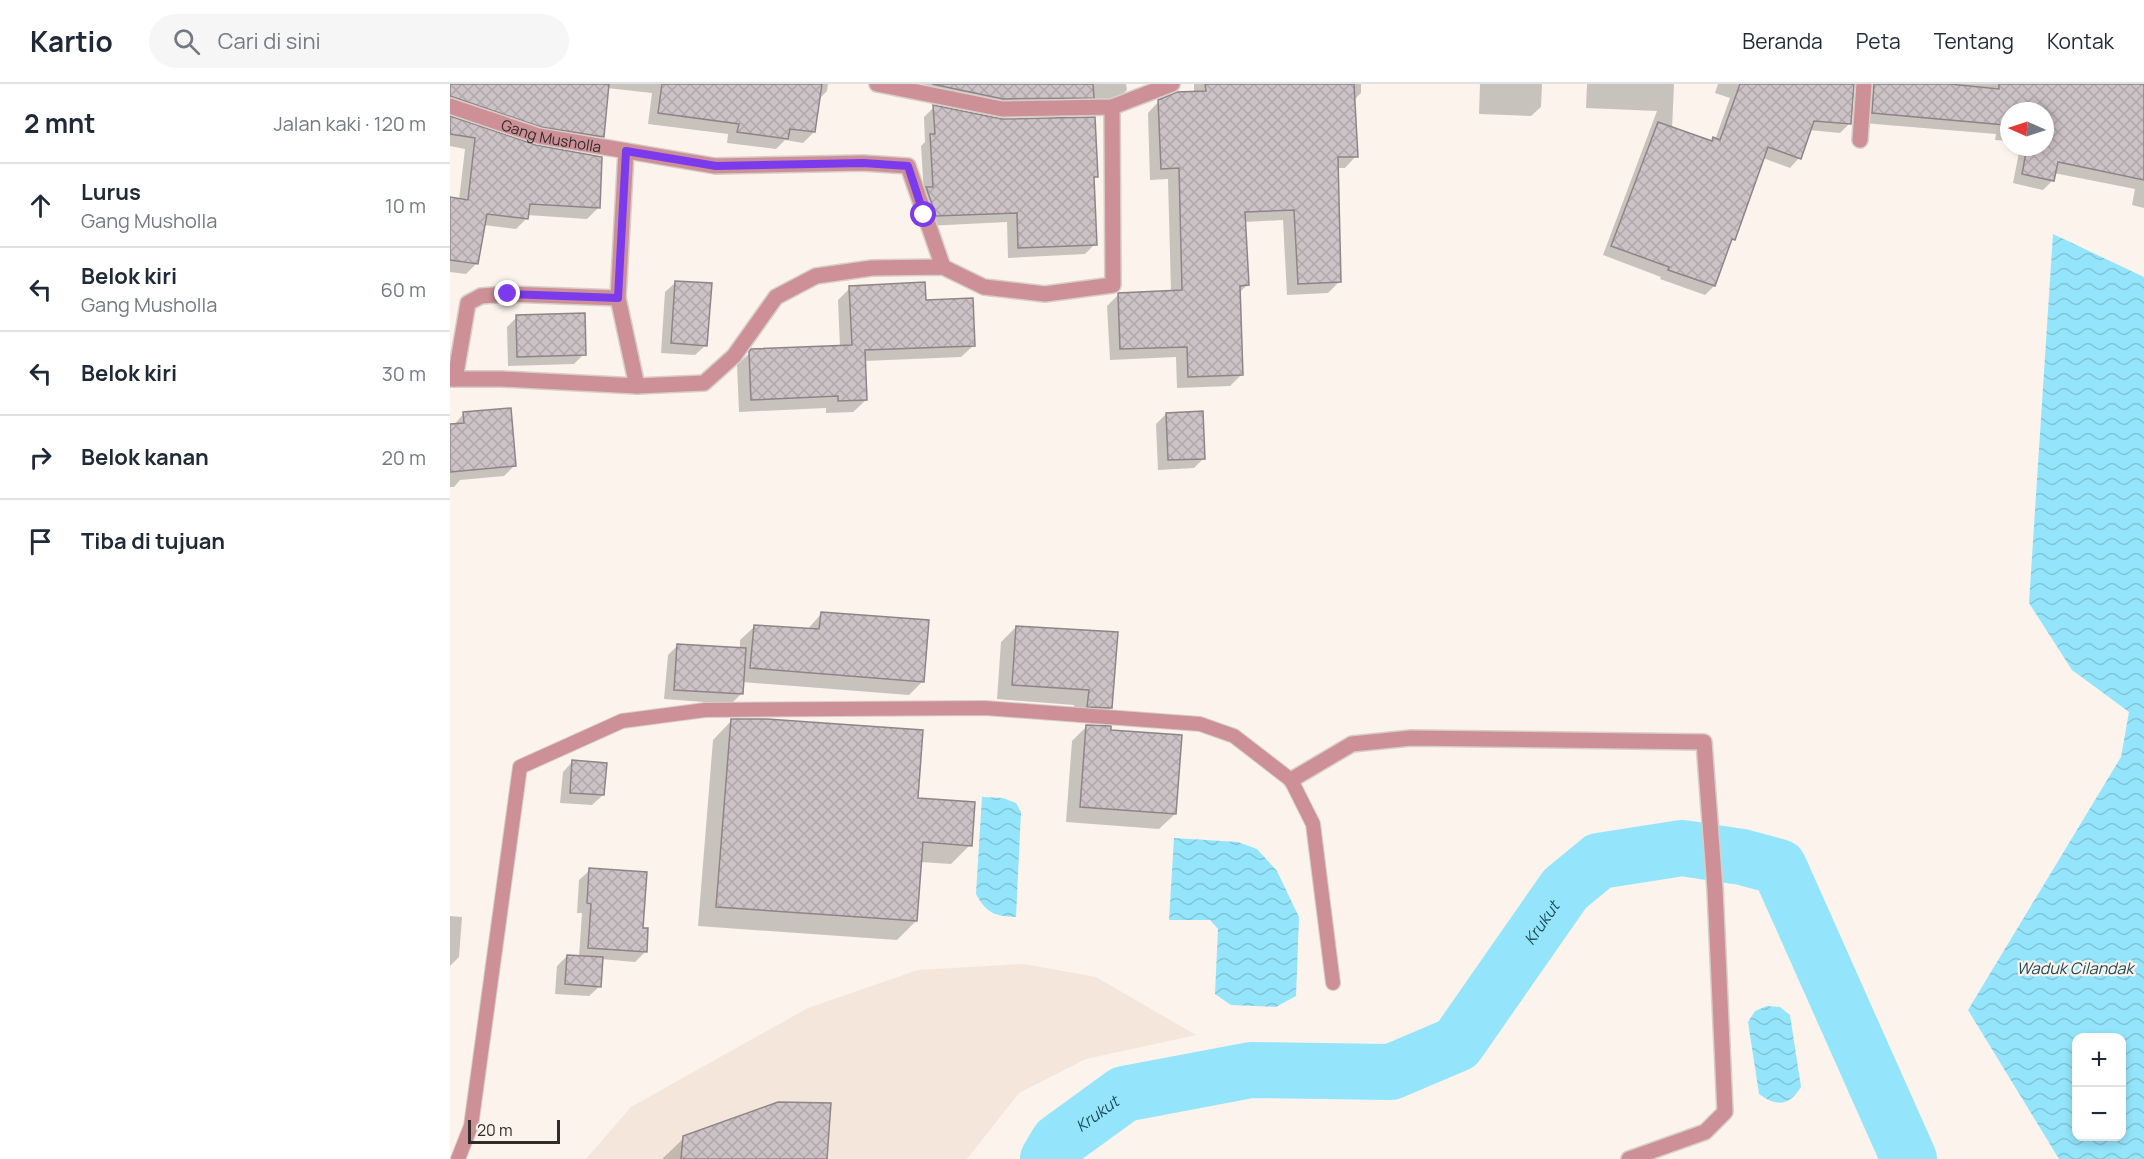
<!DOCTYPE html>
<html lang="id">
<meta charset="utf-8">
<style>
body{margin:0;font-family:Manrope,sans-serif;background:#f6f6f7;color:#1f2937}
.controls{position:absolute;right:18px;bottom:18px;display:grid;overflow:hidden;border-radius:12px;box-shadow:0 3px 9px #0003}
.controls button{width:54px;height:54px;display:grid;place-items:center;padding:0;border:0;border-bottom:2px solid #e0e1e3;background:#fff;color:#1f2937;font:30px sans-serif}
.compass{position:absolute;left:1550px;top:18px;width:54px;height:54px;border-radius:50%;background:#fff;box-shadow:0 3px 9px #0003;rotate:273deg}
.scale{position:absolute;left:18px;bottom:15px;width:92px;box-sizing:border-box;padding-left:6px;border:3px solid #2f2c2a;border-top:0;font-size:16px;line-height:21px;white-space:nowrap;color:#2f2c2a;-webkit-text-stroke:4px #fbf3ec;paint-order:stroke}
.stop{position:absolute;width:18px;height:18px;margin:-14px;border:4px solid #7c3aed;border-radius:50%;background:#fff}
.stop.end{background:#7c3aed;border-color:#fff;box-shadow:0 2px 6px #0008}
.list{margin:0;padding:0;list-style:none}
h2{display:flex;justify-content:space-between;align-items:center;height:78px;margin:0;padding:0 24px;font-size:26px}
h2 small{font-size:20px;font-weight:400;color:#747a83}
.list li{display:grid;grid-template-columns:39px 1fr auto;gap:18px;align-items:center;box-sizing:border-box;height:84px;padding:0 24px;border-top:2px solid #e0e1e3}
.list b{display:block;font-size:22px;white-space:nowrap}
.list p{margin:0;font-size:20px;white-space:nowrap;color:#747a83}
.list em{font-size:20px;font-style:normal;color:#747a83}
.icon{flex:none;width:33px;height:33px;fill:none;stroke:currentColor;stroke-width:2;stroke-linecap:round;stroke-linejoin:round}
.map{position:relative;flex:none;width:1694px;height:1075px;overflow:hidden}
header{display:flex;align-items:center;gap:36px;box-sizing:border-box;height:84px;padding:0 30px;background:#fff;border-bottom:2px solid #e0e1e3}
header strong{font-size:28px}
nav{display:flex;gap:33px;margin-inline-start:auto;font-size:21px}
.search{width:420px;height:54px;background:#f6f6f7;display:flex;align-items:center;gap:15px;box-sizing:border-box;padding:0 21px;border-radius:33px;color:#747a83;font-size:22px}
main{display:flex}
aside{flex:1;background:#fff}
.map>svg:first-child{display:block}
</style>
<header>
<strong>Kartio</strong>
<div class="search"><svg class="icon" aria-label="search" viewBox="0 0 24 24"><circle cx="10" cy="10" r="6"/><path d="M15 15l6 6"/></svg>Cari di sini</div>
<nav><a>Beranda</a><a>Peta</a><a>Tentang</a><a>Kontak</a></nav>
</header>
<main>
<aside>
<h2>2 mnt<small>Jalan kaki · 120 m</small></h2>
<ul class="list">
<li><svg class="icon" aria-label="ahead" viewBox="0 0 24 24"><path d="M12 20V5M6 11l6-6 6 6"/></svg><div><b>Lurus</b><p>Gang Musholla</p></div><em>10 m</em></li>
<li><svg class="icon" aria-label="left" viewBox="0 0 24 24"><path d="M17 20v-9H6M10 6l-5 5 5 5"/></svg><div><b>Belok kiri</b><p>Gang Musholla</p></div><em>60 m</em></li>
<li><svg class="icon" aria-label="left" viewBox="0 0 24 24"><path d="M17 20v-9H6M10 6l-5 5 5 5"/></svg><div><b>Belok kiri</b></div><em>30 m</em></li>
<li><svg class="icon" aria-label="right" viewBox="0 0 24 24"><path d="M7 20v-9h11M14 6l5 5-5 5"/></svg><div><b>Belok kanan</b></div><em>20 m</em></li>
<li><svg class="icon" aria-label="arrive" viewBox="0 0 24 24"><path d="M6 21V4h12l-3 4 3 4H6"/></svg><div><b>Tiba di tujuan</b></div></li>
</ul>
</aside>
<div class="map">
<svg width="1694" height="1075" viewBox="0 0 1694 1075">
<defs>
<pattern id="water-waves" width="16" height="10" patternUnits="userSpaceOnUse" patternTransform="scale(1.5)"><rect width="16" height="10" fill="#94e5fb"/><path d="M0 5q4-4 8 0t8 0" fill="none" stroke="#80c5d7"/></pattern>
<pattern id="building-cross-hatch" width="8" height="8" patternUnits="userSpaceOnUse" patternTransform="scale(1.5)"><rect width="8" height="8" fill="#cdc2c6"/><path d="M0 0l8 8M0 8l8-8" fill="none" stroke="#b0a7aa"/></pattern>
</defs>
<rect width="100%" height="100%" fill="#fbf3ec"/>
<path fill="#f4e6da" d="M 574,880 L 646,893 L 746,951 L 636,975 L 569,1009 L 517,1075 L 136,1075 L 181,1023 L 358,924 L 468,886 Z"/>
<g fill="url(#water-waves)" fill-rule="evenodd">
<path d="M 1603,150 L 1694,193 L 1694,1075 L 1609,1075 L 1518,926 L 1671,673 L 1679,628 L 1622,586 L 1579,519 ZM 1626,954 L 1672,954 L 1672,1052 L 1626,1052 Z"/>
<path d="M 532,713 L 553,714 L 566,719 L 571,728 L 566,833 C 545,832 537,830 526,810 Z"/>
<path d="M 724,754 L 788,758 L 807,765 L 827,787 L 849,833 L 846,912 L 826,923 L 781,921 L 765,910 L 768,845 L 760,836 L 719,836 Z"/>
<path d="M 1317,922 L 1330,923 L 1340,931 L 1351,1003 C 1339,1022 1327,1023 1309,1010 L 1298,938 L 1305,927 Z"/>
</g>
<g fill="#0003">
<path d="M 0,0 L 378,0 L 377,7 L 368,16 L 364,48 L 353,59 L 335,56 L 326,65 L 277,59 L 278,50 L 198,40 L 202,9 L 157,4 L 153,53 L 142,63 L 0,26 Z"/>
<path d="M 472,0 L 676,0 L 677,6 L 666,16 L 542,25 L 473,11 Z"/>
<path d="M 744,0 L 911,0 L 911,9 L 904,16 L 906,72 L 895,84 L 886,84 L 889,198 L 878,209 L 837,211 L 833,136 L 794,138 L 797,201 L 789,209 L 791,291 L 780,302 L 727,304 L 726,273 L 660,276 L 657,222 L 668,211 L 721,208 L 718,95 L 700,96 L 698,29 L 709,17 L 744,9 Z"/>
<path d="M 1030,0 L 1092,0 L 1091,23 L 1081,32 L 1029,30 Z"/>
<path d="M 1137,0 L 1224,0 L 1218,137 L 1260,58 L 1265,56 L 1280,14 L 1265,9 L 1268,0 L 1694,0 L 1694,124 L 1682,121 L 1685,105 L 1604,89 L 1603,96 L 1593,106 L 1563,99 L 1570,63 L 1595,63 L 1595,27 L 1559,27 L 1559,57 L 1545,56 L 1546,50 L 1413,39 L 1409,1 L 1403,0 L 1400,39 L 1390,49 L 1359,46 L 1349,74 L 1340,84 L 1313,74 L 1283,155 L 1279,160 L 1264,202 L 1255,211 L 1210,195 L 1211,193 L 1153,171 L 1207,27 L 1136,24 Z"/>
<path d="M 484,23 L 647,92 L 642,96 L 645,160 L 635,170 L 558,174 L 557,138 L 476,142 L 471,62 L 475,58 L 474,33 Z"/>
<path d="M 0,34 L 148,124 L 137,135 L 77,131 L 77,134 L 66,145 L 34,141 L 27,179 L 16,190 L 0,188 L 0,115 L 9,116 L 15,65 L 0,62 Z"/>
<path d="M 226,198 L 256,261 L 245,271 L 211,269 L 215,208 Z"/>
<path d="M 400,204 L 475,218 L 524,261 L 511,273 L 414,277 L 416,316 L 403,328 L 376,329 L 376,324 L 289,328 L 287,281 L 289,279 L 302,267 L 390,263 L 388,216 Z"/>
<path d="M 67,233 L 134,270 L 124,280 L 58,282 L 57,243 Z"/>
<path d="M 14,329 L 64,382 L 54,392 L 10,396 L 4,403 L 0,403 L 0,342 L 4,341 Z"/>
<path d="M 716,330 L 754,374 L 744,384 L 708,386 L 706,340 Z"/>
<path d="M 371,530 L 473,597 L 459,611 L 292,598 L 291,610 L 281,620 L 214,615 L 218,571 L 228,561 L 290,566 L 290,556 L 304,543 L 357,546 Z"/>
<path d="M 566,543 L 661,624 L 646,639 L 623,637 L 624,621 L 547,615 L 551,558 Z"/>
<path d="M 282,636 L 466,715 L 520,761 L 501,780 L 470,778 L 466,837 L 447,856 L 248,842 L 263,656 Z"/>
<path d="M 637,642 L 659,648 L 725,730 L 709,745 L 616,738 L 622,657 Z"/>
<path d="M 123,677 L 153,711 L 142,721 L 110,719 L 113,688 Z"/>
<path d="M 140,786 L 192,845 L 195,868 L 185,878 L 151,875 L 150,902 L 139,912 L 105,910 L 107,882 L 117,872 L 129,873 L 132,829 L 127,829 L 129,796 Z"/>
<path d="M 0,832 L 12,833 L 9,873 L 0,882 Z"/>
<path d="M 234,1054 L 375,1075 L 212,1075 Z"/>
</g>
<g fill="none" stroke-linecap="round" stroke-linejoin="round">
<path stroke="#94e5fb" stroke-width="56" id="s1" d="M 598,1075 L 608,1058 L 674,1010 L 801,986 L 941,988 L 1007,960 L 1115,805 L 1149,777 L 1232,764 L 1292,773 L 1329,783 L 1459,1075"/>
</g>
<g fill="url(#building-cross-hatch)" stroke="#8f8588" stroke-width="1.5">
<path d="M 0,0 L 159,0 L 154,53 L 91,43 L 0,12 Z"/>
<path d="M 212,0 L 372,0 L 365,48 L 340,45 L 338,55 L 287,48 L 289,40 L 208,29 Z"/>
<path d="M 482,0 L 643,0 L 644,14 L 553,15 Z"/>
<path d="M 755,0 L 904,0 L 908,73 L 888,73 L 891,198 L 848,200 L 844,126 L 795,128 L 799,201 L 790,202 L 793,291 L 738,293 L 737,263 L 670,265 L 668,209 L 732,206 L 729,84 L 711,85 L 708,16 L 727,8 L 756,7 Z"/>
<path d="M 1290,0 L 1404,0 L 1401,40 L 1364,37 L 1351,75 L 1318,63 L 1285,156 L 1282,155 L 1265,202 L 1218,186 L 1219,183 L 1161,162 L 1208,38 L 1262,57 L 1263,53 L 1270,56 Z"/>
<path d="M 1424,0 L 1499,0 L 1549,5 L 1549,0 L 1694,0 L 1694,96 L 1608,78 L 1604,97 L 1572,90 L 1577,63 L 1595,63 L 1595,27 L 1559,27 L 1559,47 L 1554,47 L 1555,41 L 1422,29 Z"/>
<path d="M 483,21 L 552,35 L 645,33 L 648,93 L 644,93 L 647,161 L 568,164 L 567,129 L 486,132 L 476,103 L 483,103 L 480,50 L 485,50 Z"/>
<path d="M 0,32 L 86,61 L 152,73 L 150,124 L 80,120 L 78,135 L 37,130 L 28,180 L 0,176 L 0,113 L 18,116 L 25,54 L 0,50 Z"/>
<path d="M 225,197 L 262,199 L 257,262 L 221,259 Z"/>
<path d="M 475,198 L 476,216 L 523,214 L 525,262 L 415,266 L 417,316 L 388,317 L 388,312 L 301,316 L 299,268 L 301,265 L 402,261 L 399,202 Z"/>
<path d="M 135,229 L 136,271 L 67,273 L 66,231 Z"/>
<path d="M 61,324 L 66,382 L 0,388 L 0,340 L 14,339 L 13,328 Z"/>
<path d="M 753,327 L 755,375 L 718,376 L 716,329 Z"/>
<path d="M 371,528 L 479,536 L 474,598 L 300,584 L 304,541 L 369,545 Z"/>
<path d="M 566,542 L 668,548 L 662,624 L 637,623 L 639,606 L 562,601 Z"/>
<path d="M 227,560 L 296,564 L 293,610 L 224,606 Z"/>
<path d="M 281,635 L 317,635 L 473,646 L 468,714 L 525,718 L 522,762 L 473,758 L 467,837 L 266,823 Z"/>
<path d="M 636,641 L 661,642 L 661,646 L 732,651 L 726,730 L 630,723 Z"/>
<path d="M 122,676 L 157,679 L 154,711 L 120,709 Z"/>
<path d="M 139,784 L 197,788 L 193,844 L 198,844 L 197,868 L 138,864 L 141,820 L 137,819 Z"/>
<path d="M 117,871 L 153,873 L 151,903 L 115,900 Z"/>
<path d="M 328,1018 L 381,1019 L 377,1075 L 231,1075 L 233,1052 Z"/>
</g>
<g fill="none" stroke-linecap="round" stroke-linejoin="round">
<defs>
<path id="service" d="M 8,1075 L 21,1042 L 70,683 L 172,637 L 255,626 L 535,624 L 750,640 L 784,652 L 841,696 L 863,740 L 883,899"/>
<g id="minor">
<path d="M 427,0 L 552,25 L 662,23 L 722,0"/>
<path id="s2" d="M 0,22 L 89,52 L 265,82 L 413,79 L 458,82 L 493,183"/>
<path d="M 1410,56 L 1414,0"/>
<path d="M 176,67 L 168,214 L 187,302"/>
<path d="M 0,295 L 52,295 L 187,302 L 254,299 L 284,272 L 326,213 L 366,192 L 422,184 L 493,183 L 534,203 L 595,210 L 663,201 L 662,23"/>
<path d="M 5,295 L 18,219 L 31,212 L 58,210 L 168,214"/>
<path d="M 841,696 L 902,660 L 961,654 L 1254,658 L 1265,805 L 1275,1028 L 1255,1048 L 1179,1075"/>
</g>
</defs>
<use href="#service" stroke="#d6cfc9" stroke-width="16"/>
<use href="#minor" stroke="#d6cfc9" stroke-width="18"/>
<use href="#service" stroke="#cd9097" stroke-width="14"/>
<use href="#minor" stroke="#cd9097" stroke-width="15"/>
</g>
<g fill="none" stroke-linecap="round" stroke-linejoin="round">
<path stroke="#7c3aed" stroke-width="8" d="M 58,210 L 168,214 L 176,67 L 266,82 L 413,79 L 458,82 L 474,131"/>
</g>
<g text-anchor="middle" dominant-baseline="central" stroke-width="4.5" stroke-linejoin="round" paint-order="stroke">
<g font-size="15" fill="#2f2c2a" stroke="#fbf3ec">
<text stroke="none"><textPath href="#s2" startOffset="106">Gang Musholla</textPath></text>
</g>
<g font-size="16" font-style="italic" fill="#1c4b57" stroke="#fbf3ec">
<text stroke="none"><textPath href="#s1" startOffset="590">Krukut</textPath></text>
<text x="1625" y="884">Waduk Cilandak</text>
<text stroke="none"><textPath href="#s1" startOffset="68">Krukut</textPath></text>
</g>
</g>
</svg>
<div class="controls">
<button>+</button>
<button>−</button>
</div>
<svg class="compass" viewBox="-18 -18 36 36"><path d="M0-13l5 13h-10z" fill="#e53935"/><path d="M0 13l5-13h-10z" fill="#747a83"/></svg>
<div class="scale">20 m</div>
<div class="stop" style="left:474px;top:131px"></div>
<div class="stop end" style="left:58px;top:210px"></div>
</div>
</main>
